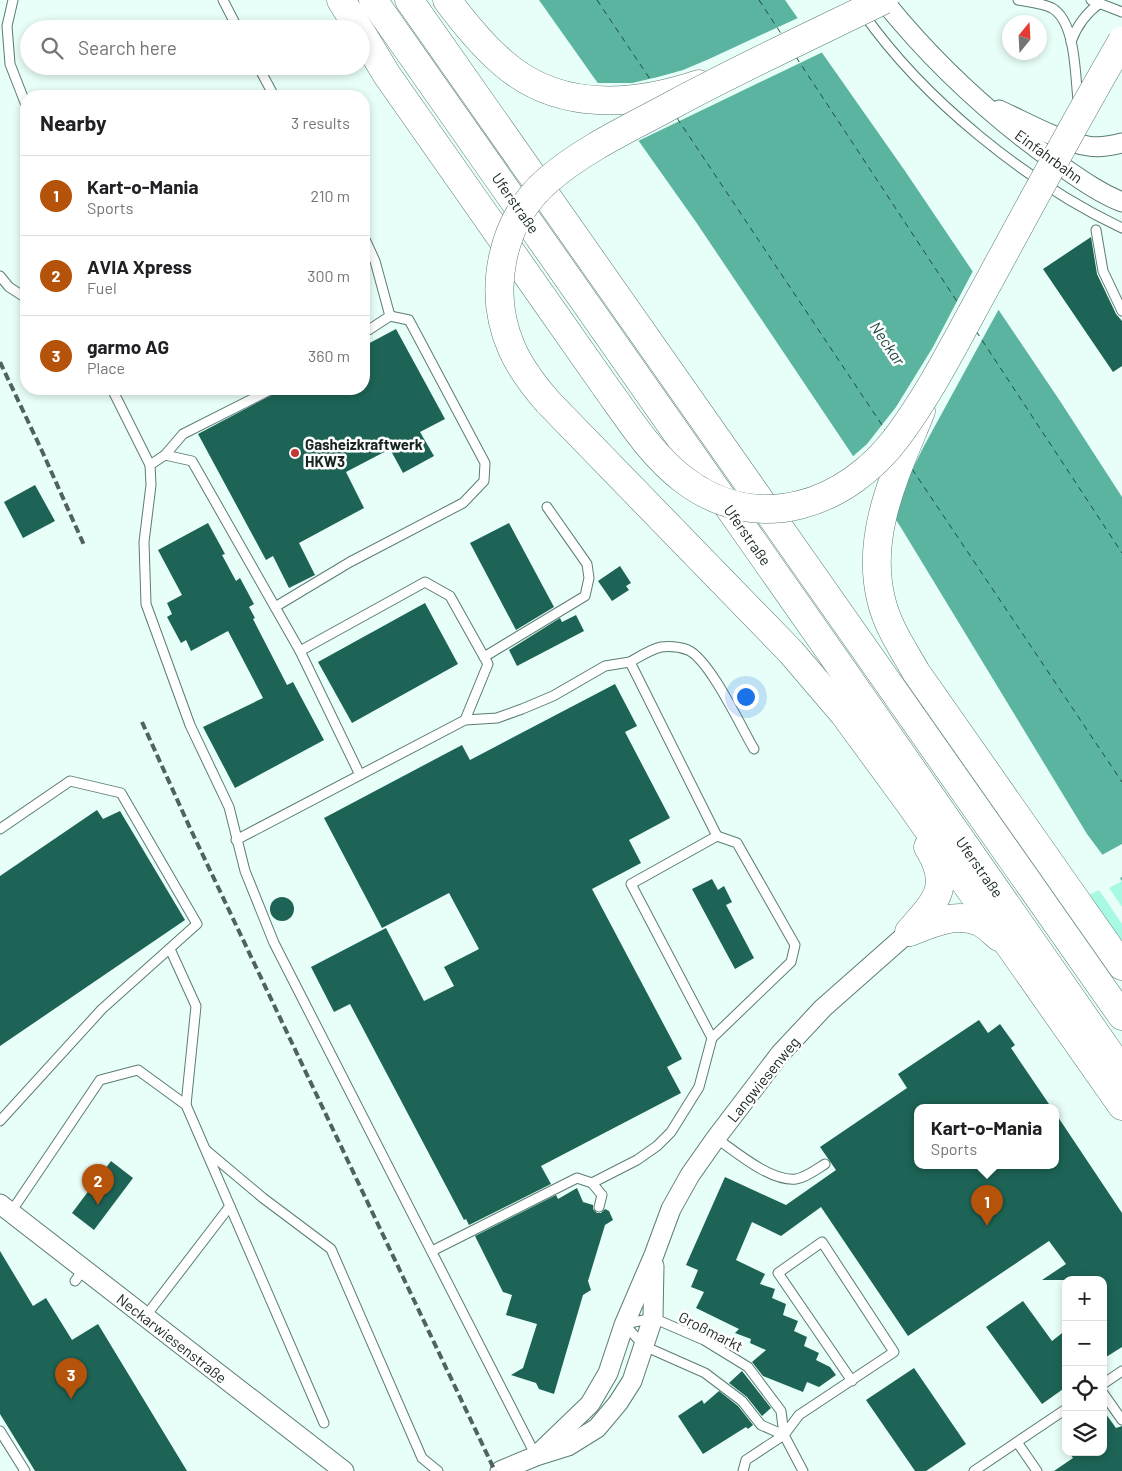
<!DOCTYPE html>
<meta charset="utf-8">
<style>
body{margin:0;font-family:Barlow,sans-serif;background:#f2f2f2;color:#202124}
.controls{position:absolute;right:15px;bottom:15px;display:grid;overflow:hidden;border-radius:10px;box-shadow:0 2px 8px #0003}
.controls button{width:45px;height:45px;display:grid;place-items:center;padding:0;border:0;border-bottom:1px solid #e0e0e0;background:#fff;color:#202124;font:25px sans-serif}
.compass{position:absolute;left:1002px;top:15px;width:45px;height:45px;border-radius:50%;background:#fff;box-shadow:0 2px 8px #0003;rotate:18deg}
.you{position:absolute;left:745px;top:696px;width:18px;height:18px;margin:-12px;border:4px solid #fff;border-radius:50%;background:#1a73e8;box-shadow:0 0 0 8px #1a73e833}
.badge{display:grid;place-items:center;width:32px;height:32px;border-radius:50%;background:#b45309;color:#fff;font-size:16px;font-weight:700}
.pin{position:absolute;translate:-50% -41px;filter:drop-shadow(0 1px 2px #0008)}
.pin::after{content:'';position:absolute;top:26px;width:18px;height:15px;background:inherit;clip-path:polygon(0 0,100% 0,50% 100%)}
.popup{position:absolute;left:914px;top:1104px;width:145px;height:65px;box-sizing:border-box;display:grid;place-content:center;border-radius:10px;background:#fff;filter:drop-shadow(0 1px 4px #0005);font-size:16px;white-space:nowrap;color:#757577}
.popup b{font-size:19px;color:#202124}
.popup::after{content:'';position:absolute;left:50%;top:100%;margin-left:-10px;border:10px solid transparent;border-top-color:#fff}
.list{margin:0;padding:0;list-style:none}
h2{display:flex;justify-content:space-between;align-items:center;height:65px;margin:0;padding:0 20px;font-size:21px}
h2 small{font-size:16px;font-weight:400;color:#757577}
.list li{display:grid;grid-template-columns:32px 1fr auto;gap:15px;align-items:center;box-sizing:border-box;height:80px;padding:0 20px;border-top:1px solid #e0e0e0}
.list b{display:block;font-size:19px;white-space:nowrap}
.list p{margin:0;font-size:16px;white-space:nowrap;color:#757577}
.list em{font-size:16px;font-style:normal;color:#757577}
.icon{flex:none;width:28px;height:28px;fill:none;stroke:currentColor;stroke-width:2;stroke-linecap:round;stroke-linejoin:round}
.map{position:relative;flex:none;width:1122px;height:1471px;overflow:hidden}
.search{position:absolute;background:#fff;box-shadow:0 2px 8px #0003;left:20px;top:20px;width:350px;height:55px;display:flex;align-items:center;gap:12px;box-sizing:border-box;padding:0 18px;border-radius:28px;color:#757577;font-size:19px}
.panel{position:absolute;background:#fff;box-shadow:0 2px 8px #0003;left:20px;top:90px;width:350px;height:305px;border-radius:20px}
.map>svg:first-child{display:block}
</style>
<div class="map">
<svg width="1122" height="1471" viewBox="0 0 1122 1471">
<rect width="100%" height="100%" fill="#e8fef8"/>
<g fill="#a7f9e4">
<path d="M 1122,881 L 1122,907 L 1109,888 Z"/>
<path d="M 1099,890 L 1122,924 L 1122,949 L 1085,897 Z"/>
</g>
<path fill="#5bb4a0" d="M 539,0 L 785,0 L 905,171 L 1060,401 L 1122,497 L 1122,881 L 1087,834 L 900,526 L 696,222 Z"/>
<g fill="#e8fef8">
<path d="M 800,17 L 825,51 L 636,142 L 595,83 L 632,83 L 658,77 L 683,70 L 709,59 Z"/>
<path d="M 974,269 L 1000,307 L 924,446 L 904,486 L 893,521 L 851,458 L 867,444 L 896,407 L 933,347 Z"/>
<path d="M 1122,844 L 1122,877 L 1118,879 L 1100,856 Z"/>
</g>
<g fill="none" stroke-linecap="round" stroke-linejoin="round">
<g stroke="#224b41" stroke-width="1" stroke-dasharray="6 5" stroke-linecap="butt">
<path d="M 597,0 L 652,82"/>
<path d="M 759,0 L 782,35"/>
<path d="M 796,57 L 960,306"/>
<path d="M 677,118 L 886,431"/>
<path d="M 976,331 L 1122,553"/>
<path d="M 912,469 L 1122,782"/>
</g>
</g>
<g fill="#1d6456">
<path d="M 1091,237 L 1097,274 L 1116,314 L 1122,321 L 1122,366 L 1113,372 L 1043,269 Z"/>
<path d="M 396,329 L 445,419 L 420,432 L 434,456 L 403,473 L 390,449 L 346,472 L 364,508 L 299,543 L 315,575 L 289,588 L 273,556 L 266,560 L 198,434 L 283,389 L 364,389 L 364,346 Z"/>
<path d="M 35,485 L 55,521 L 23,538 L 4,502 Z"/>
<path d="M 208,523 L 225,554 L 222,555 L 236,581 L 240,578 L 254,604 L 249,607 L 255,618 L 253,619 L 287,685 L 293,682 L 324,740 L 235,788 L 203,727 L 263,698 L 228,631 L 191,651 L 186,640 L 181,643 L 167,617 L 172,614 L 167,603 L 182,595 L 158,550 Z"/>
<path d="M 509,523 L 554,607 L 516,630 L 470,543 Z"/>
<path d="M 620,566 L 631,583 L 626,586 L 629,590 L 612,601 L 598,581 Z"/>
<path d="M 425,603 L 458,664 L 352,723 L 318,662 Z"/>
<path d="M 576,615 L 584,631 L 517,666 L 509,650 L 560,618 L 562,622 Z"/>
<path d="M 615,684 L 637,726 L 625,732 L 670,818 L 629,840 L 641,863 L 592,889 L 682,1059 L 667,1067 L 681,1093 L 541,1166 L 551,1184 L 469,1225 L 466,1219 L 464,1220 L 350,1004 L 334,1012 L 311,967 L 386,928 L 424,1001 L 454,986 L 444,967 L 479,949 L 449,893 L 382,928 L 324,818 L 462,745 L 470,760 Z"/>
<path d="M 97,810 L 103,819 L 120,811 L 185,920 L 0,1046 L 0,876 Z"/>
<path d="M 712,879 L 718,890 L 724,886 L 732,902 L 726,905 L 754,958 L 735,969 L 692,889 Z"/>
<circle cx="282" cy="909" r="12"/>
<path d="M 979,1020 L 988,1033 L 1000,1024 L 1015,1045 L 1011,1048 L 1051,1107 L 918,1107 L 918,1165 L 1056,1165 L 1056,1114 L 1122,1213 L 1122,1347 L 1103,1359 L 1103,1280 L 1042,1280 L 1066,1264 L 1049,1241 L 908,1336 L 821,1207 L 781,1236 L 752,1222 L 736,1260 L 765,1274 L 760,1284 L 775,1289 L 772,1298 L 786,1304 L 783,1315 L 798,1321 L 794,1331 L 807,1337 L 804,1346 L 819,1353 L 816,1360 L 830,1367 L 836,1375 L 819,1387 L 807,1382 L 803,1392 L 763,1376 L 752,1362 L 766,1350 L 750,1343 L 751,1339 L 735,1333 L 739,1329 L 696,1308 L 704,1292 L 691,1287 L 698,1270 L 686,1265 L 725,1177 L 786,1205 L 836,1170 L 820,1147 L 907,1088 L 898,1074 Z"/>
<path d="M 111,1161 L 133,1178 L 94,1230 L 72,1213 Z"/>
<path d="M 577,1188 L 583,1202 L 593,1205 L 593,1209 L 597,1213 L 601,1213 L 605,1209 L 609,1211 L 613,1220 L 605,1225 L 588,1281 L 591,1290 L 583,1295 L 554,1394 L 539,1389 L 536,1383 L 511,1375 L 523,1368 L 537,1324 L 506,1315 L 512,1295 L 503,1292 L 475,1236 L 556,1195 L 558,1199 Z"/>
<path d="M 0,1251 L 33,1306 L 46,1298 L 72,1340 L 98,1324 L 187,1471 L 35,1471 L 0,1414 Z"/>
<path d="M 1023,1301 L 1052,1341 L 1066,1330 L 1066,1387 L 1042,1404 L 986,1327 Z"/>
<path d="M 914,1368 L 966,1444 L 926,1471 L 915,1471 L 866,1400 Z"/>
<path d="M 742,1371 L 771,1408 L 762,1416 L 747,1397 L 729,1383 Z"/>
<path d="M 719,1391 L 738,1406 L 753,1425 L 748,1429 L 746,1427 L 703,1454 L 678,1416 L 702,1400 L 704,1404 Z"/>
<path d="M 1103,1410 L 1116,1428 L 1122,1426 L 1122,1471 L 1054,1471 L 1073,1458 L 1069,1452 L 1103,1452 Z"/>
</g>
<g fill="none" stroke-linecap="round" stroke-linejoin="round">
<defs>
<g id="service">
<path d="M 13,0 L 7,26 L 10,64 L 26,105"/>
<path d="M 223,0 L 238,29"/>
<path d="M 1018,0 C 1029,2 1042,3 1052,8 C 1076,22 1075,75 1078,100"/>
<path d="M 1091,0 L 1122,12"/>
<path d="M 863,13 C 923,99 1027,183 1122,228"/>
<path d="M 1071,42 C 1077,25 1086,13 1100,3"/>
<path d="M 258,66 L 274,96"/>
<path d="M 1096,230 L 1103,271 L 1122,311"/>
<path d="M 364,237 L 375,261 L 390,316 L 364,333"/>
<path d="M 0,276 L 9,287 L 26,298"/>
<path d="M 112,389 L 150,465 L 151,485 L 144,542 L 146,604 L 190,725 L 229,807 L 245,871 L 274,943 L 536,1456"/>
<path d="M 165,455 L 192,461 L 300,651 L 360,775"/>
<path d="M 150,465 L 165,455 L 183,434 L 272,389"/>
<path d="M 275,607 L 350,562 L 463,503 L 484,481 L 485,463 L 409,320 L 390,316"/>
<path d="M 300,651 L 425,582 L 450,596 L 488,664 L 465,720"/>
<path d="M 484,657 L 585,596 L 589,578 L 587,564 L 547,507"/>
<path d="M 0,829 L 70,781 L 121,793 L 197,924 L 102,1009 L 0,1121"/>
<path d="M 717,836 L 630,662 C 639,657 651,649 661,647 C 670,646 680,647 688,650 C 710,660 741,727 754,749"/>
<path d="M 236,840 L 465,720 L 497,718 L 522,709 L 553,696 L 605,666 L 630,662"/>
<path d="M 170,949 L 196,1006 L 186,1105"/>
<path d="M 716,1138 C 736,1152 771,1182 796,1179 C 805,1178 817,1169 825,1164"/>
<path d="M 207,1151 L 263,1198 L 331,1249 L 422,1458 L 438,1471"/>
<path d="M 592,1183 L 637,1160 L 657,1146 L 671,1132 L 699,1087 L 712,1038 L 791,962 L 795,945 L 737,843 L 717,836 L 631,884 L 712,1038"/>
<path d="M 11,1212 L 100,1080 L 138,1070 L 186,1105 L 324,1423"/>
<path d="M 432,1251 L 577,1178 L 592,1183 L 602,1195 L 599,1207"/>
<path d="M 75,1281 L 84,1269"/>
<path d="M 145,1317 L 230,1206"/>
<path d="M 625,1324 L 653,1318 L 704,1340 L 748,1367 L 781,1411 L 784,1435 L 803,1471"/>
<path d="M 625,1325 L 644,1346 L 705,1373 L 742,1401 L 761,1425 L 784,1435"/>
<path d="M 1103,1384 L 1122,1371"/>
<path d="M 1103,1393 L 1122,1420"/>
<path d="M 0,1431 L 25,1471"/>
<path d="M 1017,1442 L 1037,1471"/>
<path d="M 743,1471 L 746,1460 L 784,1435 L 799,1415 L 894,1352 L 822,1242 L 778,1273 L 852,1381"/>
<path d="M 974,1471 L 1066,1409"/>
</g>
<g id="minor">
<path d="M 883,0 C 932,61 990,115 1054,161 C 1076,176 1097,192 1122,202"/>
<path d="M 999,110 C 1026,122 1058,141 1088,146 C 1099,148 1111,146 1122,143"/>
<path d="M 0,1204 L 344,1471"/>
<path d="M 536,1456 L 590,1404 L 608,1373 L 624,1325 L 654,1255 L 671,1209 L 690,1175 L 716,1138 L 780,1054 L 823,1008 L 909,932"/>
<path d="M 500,1471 L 536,1456 L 568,1446 L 597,1428 L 618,1403 L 632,1381 L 653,1318 L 654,1266"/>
</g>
<g id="trunk">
<path d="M 341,0 L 359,29"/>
<path d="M 373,0 L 826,646 L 1122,1071"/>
<path d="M 409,0 L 1122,1016"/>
<path d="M 447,0 C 464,23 482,45 503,63 C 559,112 633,106 699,84"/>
<path d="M 361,32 L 387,75 L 605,386"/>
<path d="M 548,402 L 791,652 L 844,714 L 910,804 L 1122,1106"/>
<path d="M 921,411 C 897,471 865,533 881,599 C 887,626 903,649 916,672 L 1122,966"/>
<path d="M 909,932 C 935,902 953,887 928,847"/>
<path d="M 910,932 C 932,923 956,912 980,922 C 987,926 993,932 999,937"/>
</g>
</defs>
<use href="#service" stroke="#5b7d74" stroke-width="11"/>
<use href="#minor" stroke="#5b7d74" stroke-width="21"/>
<use href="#trunk" stroke="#5b7d74" stroke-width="29"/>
<use href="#service" stroke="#fff" stroke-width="9"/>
<use href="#minor" stroke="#fff" stroke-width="19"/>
<use href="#trunk" stroke="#fff" stroke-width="28"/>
<g stroke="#51615d" stroke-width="4" stroke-dasharray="8 4" stroke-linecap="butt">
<path d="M 0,362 L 42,451 L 84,545"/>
<path d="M 142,722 L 190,828 L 495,1471"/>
</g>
<defs>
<g id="trunk-bridge">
<path d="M 605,386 C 629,419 651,455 684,480 C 758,536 847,505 898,436 C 933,389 959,335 988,283 C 1032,202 1076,120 1122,41"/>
<path d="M 548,402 C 534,386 521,369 512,349 C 487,293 500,221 548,180 C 585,148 632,127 674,104 C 743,67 814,34 884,0"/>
</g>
</defs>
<use href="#trunk-bridge" stroke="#5b7d74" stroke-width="29" stroke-linecap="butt"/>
<use href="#trunk-bridge" stroke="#fff" stroke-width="28"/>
</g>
<circle fill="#c53733" stroke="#fff" stroke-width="2" cx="295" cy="453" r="5"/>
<g text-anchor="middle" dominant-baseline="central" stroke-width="5" stroke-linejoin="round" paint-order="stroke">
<g font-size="15" fill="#172521" stroke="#fff">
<text transform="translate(1049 156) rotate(36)">Einfahrbahn</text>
<text transform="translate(516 203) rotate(55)">Uferstraße</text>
<text transform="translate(748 535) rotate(55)">Uferstraße</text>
<text transform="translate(980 867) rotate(55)">Uferstraße</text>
<text transform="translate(763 1079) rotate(-51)">Langwiesenweg</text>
<text transform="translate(711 1331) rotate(27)">Großmarkt</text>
<text transform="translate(172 1338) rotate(38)">Neckarwiesenstraße</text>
</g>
<g font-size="15" font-weight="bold" fill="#172521" stroke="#fff" text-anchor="start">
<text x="305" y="444">Gasheizkraftwerk<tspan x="305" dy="17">HKW3</tspan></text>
</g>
<g font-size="16" font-style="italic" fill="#224b41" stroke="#fff">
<text transform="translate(888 343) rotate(56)">Neckar</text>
</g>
</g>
</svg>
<div class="controls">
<button>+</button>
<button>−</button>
<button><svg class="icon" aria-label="locate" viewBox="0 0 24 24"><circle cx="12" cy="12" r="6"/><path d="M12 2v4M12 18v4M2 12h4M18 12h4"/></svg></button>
<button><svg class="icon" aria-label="layers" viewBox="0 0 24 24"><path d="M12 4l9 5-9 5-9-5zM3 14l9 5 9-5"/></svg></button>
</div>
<svg class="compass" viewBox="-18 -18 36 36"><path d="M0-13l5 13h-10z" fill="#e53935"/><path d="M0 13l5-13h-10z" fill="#757577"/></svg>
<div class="you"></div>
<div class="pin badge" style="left:987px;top:1226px">1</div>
<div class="popup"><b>Kart-o-Mania</b>Sports</div>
<div class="pin badge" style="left:98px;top:1205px">2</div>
<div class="pin badge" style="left:71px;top:1399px">3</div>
<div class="search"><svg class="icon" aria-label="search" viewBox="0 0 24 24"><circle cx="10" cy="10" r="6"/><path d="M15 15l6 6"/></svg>Search here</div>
<section class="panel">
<h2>Nearby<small>3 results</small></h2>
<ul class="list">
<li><span class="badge">1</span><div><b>Kart-o-Mania</b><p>Sports</p></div><em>210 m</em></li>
<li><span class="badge">2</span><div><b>AVIA Xpress</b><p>Fuel</p></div><em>300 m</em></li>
<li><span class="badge">3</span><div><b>garmo AG</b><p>Place</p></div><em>360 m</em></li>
</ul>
</section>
</div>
